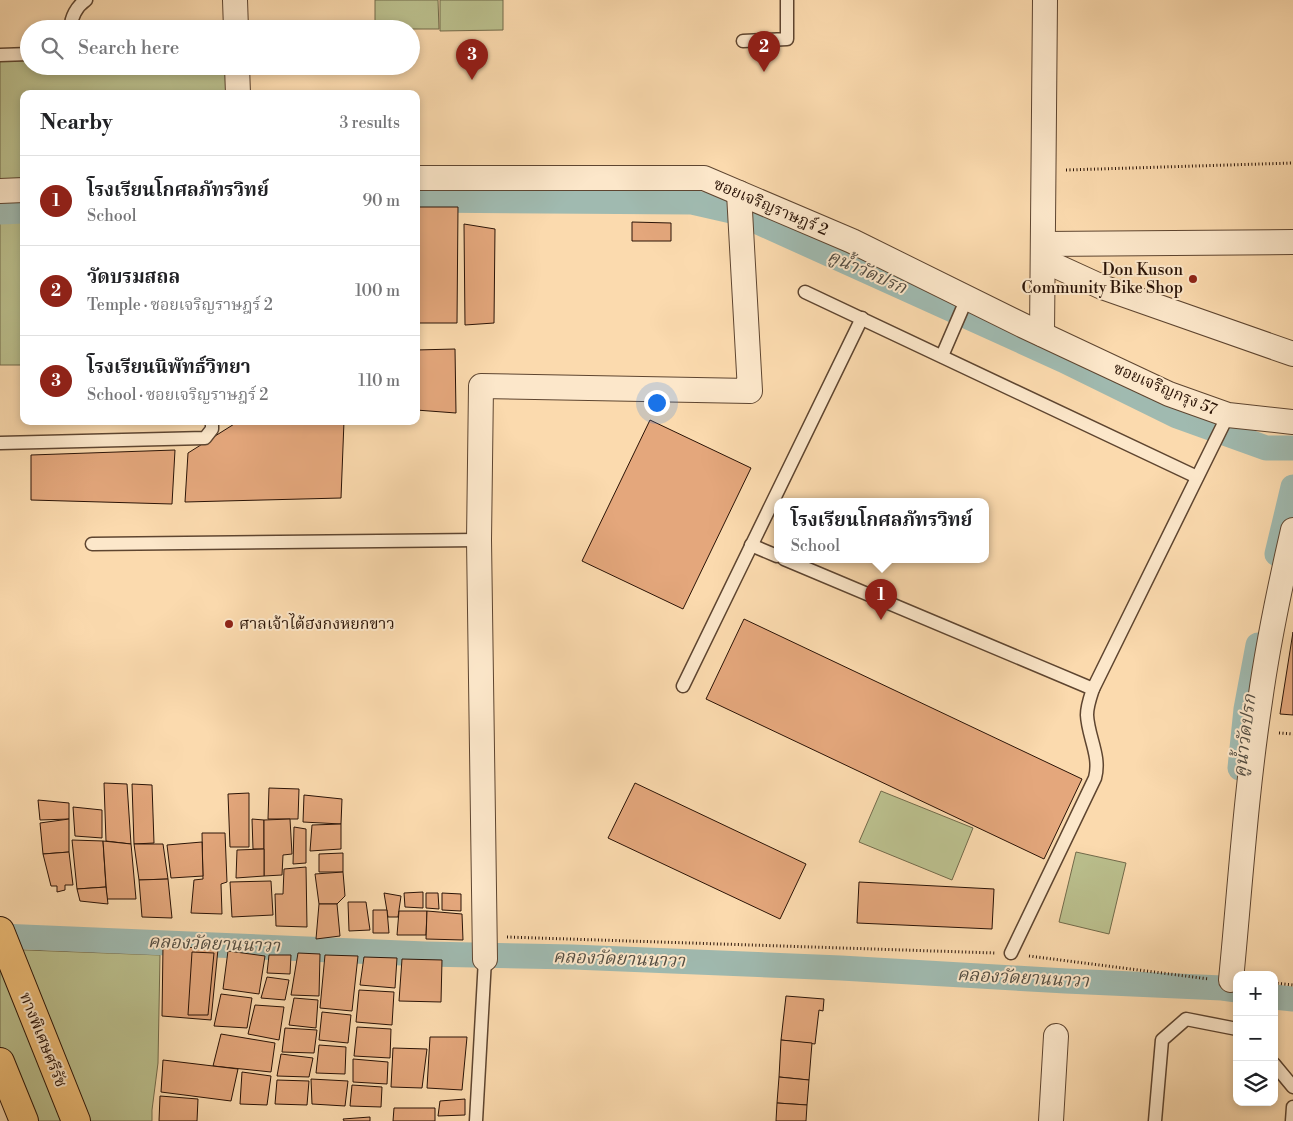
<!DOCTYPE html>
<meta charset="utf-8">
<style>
body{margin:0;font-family:"Libre Bodoni","Noto Serif Thai",serif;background:#f6f6f6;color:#202124}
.controls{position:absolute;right:15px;bottom:15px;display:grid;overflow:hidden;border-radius:10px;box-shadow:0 2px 8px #0003}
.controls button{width:45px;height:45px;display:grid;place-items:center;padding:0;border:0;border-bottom:1px solid #e0e0e0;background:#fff;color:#202124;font:25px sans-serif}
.you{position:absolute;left:656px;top:402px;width:18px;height:18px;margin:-12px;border:4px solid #fff;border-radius:50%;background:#1a73e8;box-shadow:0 0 0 8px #1a73e833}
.badge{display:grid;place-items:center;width:32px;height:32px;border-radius:50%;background:#8f2418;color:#fff;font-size:16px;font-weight:700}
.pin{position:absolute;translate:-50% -41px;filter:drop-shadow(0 1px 2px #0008)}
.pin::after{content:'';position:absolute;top:26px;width:18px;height:15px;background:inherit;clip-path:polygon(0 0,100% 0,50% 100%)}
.popup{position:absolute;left:774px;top:498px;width:215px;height:65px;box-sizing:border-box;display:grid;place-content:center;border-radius:10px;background:#fff;filter:drop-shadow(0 1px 4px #0005);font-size:16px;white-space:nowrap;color:#757577}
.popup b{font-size:19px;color:#202124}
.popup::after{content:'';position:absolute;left:50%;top:100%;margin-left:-10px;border:10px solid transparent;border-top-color:#fff}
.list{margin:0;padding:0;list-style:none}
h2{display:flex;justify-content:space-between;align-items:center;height:65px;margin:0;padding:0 20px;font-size:21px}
h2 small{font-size:16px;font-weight:400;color:#757577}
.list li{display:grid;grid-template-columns:32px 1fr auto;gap:15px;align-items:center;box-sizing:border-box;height:90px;padding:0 20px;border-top:1px solid #e0e0e0}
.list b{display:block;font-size:19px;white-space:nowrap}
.list p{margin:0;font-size:16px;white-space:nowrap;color:#757577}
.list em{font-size:16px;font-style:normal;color:#757577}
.icon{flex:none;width:28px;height:28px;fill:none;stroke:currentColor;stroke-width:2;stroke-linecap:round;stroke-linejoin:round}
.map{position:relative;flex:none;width:1293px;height:1121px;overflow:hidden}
.search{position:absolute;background:#fff;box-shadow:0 2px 8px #0003;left:20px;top:20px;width:400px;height:55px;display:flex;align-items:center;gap:12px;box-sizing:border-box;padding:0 18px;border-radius:28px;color:#757577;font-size:19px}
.panel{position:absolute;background:#fff;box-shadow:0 2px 8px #0003;left:20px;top:90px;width:400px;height:335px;border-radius:10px}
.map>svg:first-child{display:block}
</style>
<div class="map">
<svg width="1293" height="1121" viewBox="0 0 1293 1121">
<rect width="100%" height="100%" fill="#fbdaae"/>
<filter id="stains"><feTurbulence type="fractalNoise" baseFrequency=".004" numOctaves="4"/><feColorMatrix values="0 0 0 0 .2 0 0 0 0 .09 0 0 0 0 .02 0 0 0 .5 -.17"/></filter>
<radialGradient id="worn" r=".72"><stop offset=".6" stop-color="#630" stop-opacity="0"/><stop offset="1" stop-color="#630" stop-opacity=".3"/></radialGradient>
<g fill="#bbc08e" stroke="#726a4a">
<path d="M 375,0 L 438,0 L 439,29 L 375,29 Z"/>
<path d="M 440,0 L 503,0 L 503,30 L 440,31 Z"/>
<path d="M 29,48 L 29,66 L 228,66 L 230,94 L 24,94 L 24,365 L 0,365 L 0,49 Z"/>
<path d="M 881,791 L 973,828 L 952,880 L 859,842 Z"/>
<path d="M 1076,852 L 1126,863 L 1109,934 L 1059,922 Z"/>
<path d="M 0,949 L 160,955 L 158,1063 L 152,1110 L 152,1121 L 15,1121 L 0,1050 Z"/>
</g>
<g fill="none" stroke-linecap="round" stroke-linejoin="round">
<g stroke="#a0bab0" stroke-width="25">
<path d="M 416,200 L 692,202 L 736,212 L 1063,360 L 1177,416 L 1266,448 L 1293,448"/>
<path d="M 0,212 L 24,211"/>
<path d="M 1277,554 L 1293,487"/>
<path d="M 1240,768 L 1246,709 L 1258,645"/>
<path d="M 0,936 L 425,954 L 573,957 L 841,968 L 1066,981 L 1222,988 L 1237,990"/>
<path d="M 1274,997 L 1293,999"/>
</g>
</g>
<g fill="#e4a77c" stroke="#2a1306">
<path d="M 416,207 L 458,207 L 457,323 L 416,323 Z"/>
<path d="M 632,222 L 671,223 L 671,241 L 632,241 Z"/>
<path d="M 464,224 L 495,229 L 494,323 L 465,325 Z"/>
<path d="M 455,349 L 456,413 L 416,410 L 416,350 Z"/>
<path d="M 650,420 L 751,468 L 683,609 L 582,561 Z"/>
<path d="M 239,421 L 344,421 L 341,498 L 185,502 L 188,453 Z"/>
<path d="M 175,450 L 172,504 L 31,500 L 31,455 Z"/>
<path d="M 744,619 L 1082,779 L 1044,859 L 706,699 Z"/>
<path d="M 1293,632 L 1293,715 L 1280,714 Z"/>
<path d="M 104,783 L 127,784 L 131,844 L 106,841 Z"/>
<path d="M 635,783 L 806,864 L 780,919 L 608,838 Z"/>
<path d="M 132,784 L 152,785 L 154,843 L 134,844 Z"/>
<path d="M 269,788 L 299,789 L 298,819 L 268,819 Z"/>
<path d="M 249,793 L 249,847 L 230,847 L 228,794 Z"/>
<path d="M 304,795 L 342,799 L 341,824 L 303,822 Z"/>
<path d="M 38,800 L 69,803 L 69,819 L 40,820 Z"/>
<path d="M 73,807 L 102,810 L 102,838 L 75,836 Z"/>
<path d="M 69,819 L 69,852 L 43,854 L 40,823 Z"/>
<path d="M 252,819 L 264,820 L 264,849 L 253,849 Z"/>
<path d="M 290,819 L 292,854 L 283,855 L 282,875 L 264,876 L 264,820 Z"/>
<path d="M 341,824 L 341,849 L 310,851 L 312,825 Z"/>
<path d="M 294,827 L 306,829 L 306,863 L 293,864 Z"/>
<path d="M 202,833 L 225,833 L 227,882 L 221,884 L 222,914 L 191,913 L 194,880 L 203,879 Z"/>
<path d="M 72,840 L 103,841 L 106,887 L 77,889 Z"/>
<path d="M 103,841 L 131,844 L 136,899 L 107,899 Z"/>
<path d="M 202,842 L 203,876 L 171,878 L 167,845 Z"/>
<path d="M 134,844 L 163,844 L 168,879 L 139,880 Z"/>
<path d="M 264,849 L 264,876 L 236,878 L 237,850 Z"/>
<path d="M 69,852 L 73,885 L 65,885 L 65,890 L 57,892 L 57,886 L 51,886 L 43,854 Z"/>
<path d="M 343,853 L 343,872 L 319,872 L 319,854 Z"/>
<path d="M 306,867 L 307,927 L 276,926 L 275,894 L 283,894 L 284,869 Z"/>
<path d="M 343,872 L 345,896 L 337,904 L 319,904 L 315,874 Z"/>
<path d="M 168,879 L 172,918 L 142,917 L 139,880 Z"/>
<path d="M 271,881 L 273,915 L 232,917 L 230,882 Z"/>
<path d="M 859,882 L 994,889 L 992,929 L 857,923 Z"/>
<path d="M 106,887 L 108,904 L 80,901 L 77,889 Z"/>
<path d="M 423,892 L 423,908 L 405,907 L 404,893 Z"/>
<path d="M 384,893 L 401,896 L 398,917 L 388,917 Z"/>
<path d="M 426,893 L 438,893 L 439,909 L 426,908 Z"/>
<path d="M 442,893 L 461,894 L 461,911 L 442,910 Z"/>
<path d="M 348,902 L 366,902 L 370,930 L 349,931 Z"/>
<path d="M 319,904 L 337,904 L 340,936 L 316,939 Z"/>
<path d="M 373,910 L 387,910 L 389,933 L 373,933 Z"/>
<path d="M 399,911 L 427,911 L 426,935 L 397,935 Z"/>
<path d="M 427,911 L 462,914 L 463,940 L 426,939 Z"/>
<path d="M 163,946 L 218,949 L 211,1020 L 162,1016 Z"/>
<path d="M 228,951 L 265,956 L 259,994 L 223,989 Z"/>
<path d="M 192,952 L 214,953 L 208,1015 L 188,1015 Z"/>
<path d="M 298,953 L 320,954 L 319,996 L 291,995 Z"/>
<path d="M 269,955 L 291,955 L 290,974 L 267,973 Z"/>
<path d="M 325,955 L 358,956 L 352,1011 L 320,1008 Z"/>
<path d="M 364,957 L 397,958 L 395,988 L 360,985 Z"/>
<path d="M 402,959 L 442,960 L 441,1002 L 399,1001 Z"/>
<path d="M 267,977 L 289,980 L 285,1000 L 261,998 Z"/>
<path d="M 359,990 L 394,992 L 392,1025 L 356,1022 Z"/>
<path d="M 221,994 L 252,998 L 247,1028 L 214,1026 Z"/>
<path d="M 786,996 L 824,999 L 823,1011 L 819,1010 L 815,1044 L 781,1040 Z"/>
<path d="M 294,998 L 318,1000 L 316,1028 L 289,1025 Z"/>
<path d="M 255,1005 L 284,1007 L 279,1040 L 248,1034 Z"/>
<path d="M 322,1012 L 351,1015 L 348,1043 L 319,1040 Z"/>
<path d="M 357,1027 L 391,1029 L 390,1058 L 354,1056 Z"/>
<path d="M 285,1028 L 317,1030 L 314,1053 L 282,1052 Z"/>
<path d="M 221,1034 L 275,1043 L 271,1072 L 213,1066 Z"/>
<path d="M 430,1037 L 467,1037 L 462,1090 L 427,1088 Z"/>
<path d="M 781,1040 L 812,1043 L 809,1080 L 779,1077 Z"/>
<path d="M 319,1045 L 346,1047 L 345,1074 L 316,1073 Z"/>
<path d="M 393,1048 L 427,1049 L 422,1088 L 391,1087 Z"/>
<path d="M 281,1054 L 313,1058 L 309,1077 L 277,1076 Z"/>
<path d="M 353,1059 L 388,1062 L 387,1084 L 353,1082 Z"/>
<path d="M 163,1060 L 238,1069 L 231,1101 L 161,1092 Z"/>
<path d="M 242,1072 L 271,1076 L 267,1105 L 240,1104 Z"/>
<path d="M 779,1077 L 809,1080 L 807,1105 L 777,1103 Z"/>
<path d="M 311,1079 L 348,1081 L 345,1106 L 312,1104 Z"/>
<path d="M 277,1080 L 309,1081 L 307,1105 L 275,1104 Z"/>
<path d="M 352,1085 L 382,1087 L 381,1107 L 350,1106 Z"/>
<path d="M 160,1096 L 198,1099 L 197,1121 L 159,1121 Z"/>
<path d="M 465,1099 L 465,1115 L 438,1116 L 440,1101 Z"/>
<path d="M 777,1103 L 807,1105 L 806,1121 L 776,1121 Z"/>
<path d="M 394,1108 L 435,1108 L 435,1121 L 393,1121 Z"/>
<path d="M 370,1117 L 370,1121 L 344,1121 L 343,1119 Z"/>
</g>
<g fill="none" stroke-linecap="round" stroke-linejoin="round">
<defs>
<g id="service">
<path d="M 71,29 C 70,18 77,6 86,0"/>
<path d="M 743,41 L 787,39 L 787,0"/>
<path d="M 0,55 L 29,54"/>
<path d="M 805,292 L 1197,477"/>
<path d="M 942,356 L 967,298"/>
<path d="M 0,443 L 205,438 L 212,429 L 212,421"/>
<path d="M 92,544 L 479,540"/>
<path d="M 751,545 L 777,556"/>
<path d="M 784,559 L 1093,689"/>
<path d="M 683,686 L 862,318"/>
<path d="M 1011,953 L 1095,778 C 1101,756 1088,737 1087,715 C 1087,706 1090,698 1093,689 L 1228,415"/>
<path d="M 1274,1064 L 1293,1087"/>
<path d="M 476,1121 L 485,959"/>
<path d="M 1155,1121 L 1162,1040 L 1186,1019 L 1237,1029"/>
<path d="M 1292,1121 L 1293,1107"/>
</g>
<g id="minor">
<path d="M 235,0 L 236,29"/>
<path d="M 237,66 L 238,94"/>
<path d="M 416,178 L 704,178 L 852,241 L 1024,326 L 1169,394 L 1228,415 L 1293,422"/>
<path d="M 0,191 L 24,190"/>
<path d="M 1043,244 L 1293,242"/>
<path d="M 1043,260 L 1102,287 L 1293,354"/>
<path d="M 1042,334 L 1045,0"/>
<path d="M 485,959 L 479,540 L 481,386 L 750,391 L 739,193"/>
<path d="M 1231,980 C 1240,887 1246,793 1260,701 C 1268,643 1280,586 1293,530"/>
<path d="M 1051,1121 L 1056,1036"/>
</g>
<g id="motorway">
<path d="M 0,931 L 76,1121"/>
<path d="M 0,1062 L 24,1121"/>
</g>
</defs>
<use href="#service" stroke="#5e4530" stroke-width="15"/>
<use href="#minor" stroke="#5e4530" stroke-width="26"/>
<use href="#motorway" stroke="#2a1306" stroke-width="30"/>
<g stroke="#2a1306" stroke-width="3" stroke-dasharray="1 2.5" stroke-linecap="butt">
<path d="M 1066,170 L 1293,163"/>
<path d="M 1279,733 L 1293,734"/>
<path d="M 507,937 L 995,953"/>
<path d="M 1029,956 L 1209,979"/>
<path d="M 1274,983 L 1293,985"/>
</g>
<use href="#service" stroke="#fce7ca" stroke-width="12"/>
<use href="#minor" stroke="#fce7ca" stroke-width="24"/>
<use href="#motorway" stroke="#eebd77" stroke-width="28"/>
</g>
<g fill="#8f2418" stroke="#fce7ca" stroke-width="2">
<circle cx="1193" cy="279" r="5"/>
<circle cx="229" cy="624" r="5"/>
</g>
<g text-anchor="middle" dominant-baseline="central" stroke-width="4" stroke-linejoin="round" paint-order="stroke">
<g font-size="16" fill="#2a1306" stroke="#fce7ca">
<text transform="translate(771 207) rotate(23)">ซอยเจริญราษฎร์ 2</text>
<text transform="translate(1165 389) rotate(23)">ซอยเจริญกรุง 57</text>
<text transform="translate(43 1040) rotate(68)">ทางพิเศษศรีรัช</text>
</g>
<g font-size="16" fill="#2a1306" stroke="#fce7ca" text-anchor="end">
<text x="1183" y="270">Don Kuson<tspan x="1183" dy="18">Community Bike Shop</tspan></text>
<text x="239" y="624" text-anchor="start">ศาลเจ้าไต้ฮงกงหยกขาว</text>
</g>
<g font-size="18" font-style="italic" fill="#534d42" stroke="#fce7ca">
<text transform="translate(867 272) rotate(24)">คูน้ำวัดปรก</text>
<text transform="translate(1245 736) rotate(-83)">คูน้ำวัดปรก</text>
<text transform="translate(214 944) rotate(2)">คลองวัดยานนาวา</text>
<text transform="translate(619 959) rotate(2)">คลองวัดยานนาวา</text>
<text transform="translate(1023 978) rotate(3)">คลองวัดยานนาวา</text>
</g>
</g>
<rect width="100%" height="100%" filter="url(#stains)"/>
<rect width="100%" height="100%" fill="url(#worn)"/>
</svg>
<div class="controls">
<button>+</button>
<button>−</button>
<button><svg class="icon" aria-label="layers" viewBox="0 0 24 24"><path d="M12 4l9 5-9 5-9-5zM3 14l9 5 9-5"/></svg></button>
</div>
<div class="you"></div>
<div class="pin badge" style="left:881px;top:620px">1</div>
<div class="popup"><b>โรงเรียนโกศลภัทรวิทย์</b>School</div>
<div class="pin badge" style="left:764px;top:72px">2</div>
<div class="pin badge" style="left:472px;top:80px">3</div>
<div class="search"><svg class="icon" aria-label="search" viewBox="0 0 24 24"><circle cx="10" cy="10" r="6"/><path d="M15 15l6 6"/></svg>Search here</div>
<section class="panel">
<h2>Nearby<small>3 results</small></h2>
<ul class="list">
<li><span class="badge">1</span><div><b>โรงเรียนโกศลภัทรวิทย์</b><p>School</p></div><em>90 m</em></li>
<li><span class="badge">2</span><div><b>วัดบรมสถล</b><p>Temple · ซอยเจริญราษฎร์ 2</p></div><em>100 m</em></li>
<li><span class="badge">3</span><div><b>โรงเรียนนิพัทธ์วิทยา</b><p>School · ซอยเจริญราษฎร์ 2</p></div><em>110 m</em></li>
</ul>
</section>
</div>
